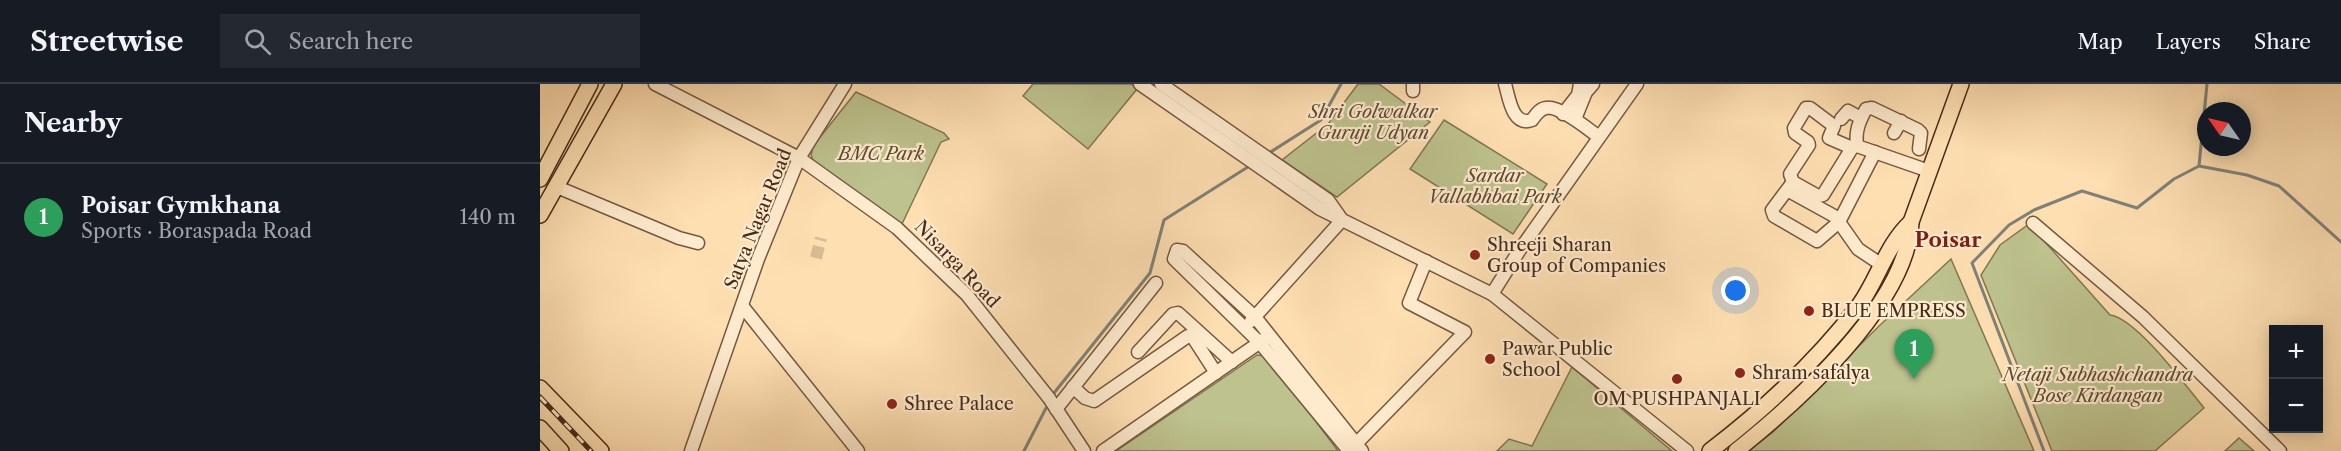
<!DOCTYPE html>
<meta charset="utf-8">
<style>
body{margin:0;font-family:"Libre Caslon Text",serif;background:#242831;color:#f1f3f6}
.controls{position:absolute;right:18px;bottom:18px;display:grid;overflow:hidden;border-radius:0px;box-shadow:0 3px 15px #0003}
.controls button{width:54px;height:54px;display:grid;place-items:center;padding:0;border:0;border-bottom:2px solid #363941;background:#171b24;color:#f1f3f6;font:30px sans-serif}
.compass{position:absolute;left:1657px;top:18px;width:54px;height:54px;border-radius:50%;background:#171b24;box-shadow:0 3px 15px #0003;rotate:304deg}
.you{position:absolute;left:1196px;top:207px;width:21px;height:21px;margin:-15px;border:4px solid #fff;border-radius:50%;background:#1a73e8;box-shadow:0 0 0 9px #1a73e833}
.badge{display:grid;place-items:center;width:39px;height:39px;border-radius:50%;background:#c59692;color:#fff;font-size:20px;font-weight:700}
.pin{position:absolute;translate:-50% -50px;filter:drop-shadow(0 2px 3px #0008)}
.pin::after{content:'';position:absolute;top:32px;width:21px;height:18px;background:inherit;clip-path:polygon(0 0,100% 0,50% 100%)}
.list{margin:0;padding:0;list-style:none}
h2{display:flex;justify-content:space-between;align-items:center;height:78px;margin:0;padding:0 24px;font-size:26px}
h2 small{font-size:20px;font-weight:400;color:#9ea1a6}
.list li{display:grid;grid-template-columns:39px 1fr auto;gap:18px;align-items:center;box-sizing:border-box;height:108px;padding:0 24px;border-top:2px solid #363941}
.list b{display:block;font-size:22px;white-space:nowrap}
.list p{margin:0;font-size:20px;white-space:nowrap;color:#9ea1a6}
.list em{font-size:20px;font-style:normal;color:#9ea1a6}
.icon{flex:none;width:33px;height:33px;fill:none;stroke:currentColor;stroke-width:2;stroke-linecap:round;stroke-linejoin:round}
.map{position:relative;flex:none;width:1801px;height:367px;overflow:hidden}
header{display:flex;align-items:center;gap:36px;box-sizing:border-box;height:84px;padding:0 30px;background:#171b24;border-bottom:2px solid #363941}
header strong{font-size:28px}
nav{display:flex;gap:33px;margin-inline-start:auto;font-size:21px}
.search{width:420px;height:54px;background:#242831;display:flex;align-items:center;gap:15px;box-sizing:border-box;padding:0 21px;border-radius:0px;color:#9ea1a6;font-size:22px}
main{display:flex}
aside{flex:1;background:#171b24}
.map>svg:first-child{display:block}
</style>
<header>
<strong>Streetwise</strong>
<div class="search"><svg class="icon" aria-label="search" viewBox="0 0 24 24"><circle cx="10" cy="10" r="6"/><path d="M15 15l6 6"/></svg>Search here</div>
<nav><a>Map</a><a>Layers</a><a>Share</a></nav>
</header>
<main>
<aside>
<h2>Nearby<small></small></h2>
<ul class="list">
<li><span class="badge" style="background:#2e9e5b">1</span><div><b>Poisar Gymkhana</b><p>Sports · Boraspada Road</p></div><em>140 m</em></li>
</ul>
</aside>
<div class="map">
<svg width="1801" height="367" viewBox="0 0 1801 367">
<rect width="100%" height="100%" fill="#fedfb2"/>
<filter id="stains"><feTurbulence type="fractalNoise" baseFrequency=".00333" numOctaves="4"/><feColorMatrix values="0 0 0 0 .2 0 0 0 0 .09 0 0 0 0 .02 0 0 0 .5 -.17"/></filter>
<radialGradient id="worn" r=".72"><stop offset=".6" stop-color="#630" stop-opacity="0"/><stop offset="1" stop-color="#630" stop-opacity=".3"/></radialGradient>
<g fill="#bdc28e" stroke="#827654" stroke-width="1.5">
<path d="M 493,0 L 591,0 L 597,5 L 548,65 L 483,12 Z"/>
<path d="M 818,0 L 839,0 L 890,38 L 797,113 L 742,76 L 788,40 Z"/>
<path d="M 316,8 L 404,49 L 409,55 L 401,58 L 362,140 L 275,81 L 271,71 L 273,62 Z"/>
<path d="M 904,36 L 1007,100 L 973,150 L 870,85 Z"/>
<path d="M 1489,140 L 1570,231 C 1596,234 1646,302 1664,324 L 1615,367 L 1512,367 L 1441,191 L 1460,161 Z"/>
<path d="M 1411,175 L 1494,367 L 1208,367 L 1233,348 L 1339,242 Z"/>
<path d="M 717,271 L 727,272 L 798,367 L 576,367 Z"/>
<path d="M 1032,283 L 1132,367 L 957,367 L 969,355 L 992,362 Z"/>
<path d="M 1699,354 L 1714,367 L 1685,367 Z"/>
</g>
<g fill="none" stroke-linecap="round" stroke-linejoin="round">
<g stroke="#7f8179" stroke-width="3">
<path d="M 729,69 L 781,36 L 801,0"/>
<path d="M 1659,82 L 1707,91 L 1739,102 L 1801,158"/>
<path d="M 514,309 L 610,189 L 624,136 L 711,81"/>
<path d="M 484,367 L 506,324"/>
<path d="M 1504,367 L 1432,179 L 1469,141 L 1494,126 L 1542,107 L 1597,124 L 1634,95 L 1659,82 L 1667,0"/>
</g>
<path stroke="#d9bb94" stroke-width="12" stroke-dasharray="12 6" stroke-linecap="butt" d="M 276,174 L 281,154"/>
<defs>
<g id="minor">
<path d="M 115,0 L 259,74 L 357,144 L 427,211 L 509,314 L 544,367"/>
<path d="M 600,0 L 780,125 L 952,210"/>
<path d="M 621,0 L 788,116 L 800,133"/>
<path d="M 873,0 L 873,7"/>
<path d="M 965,0 C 969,13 972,43 992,36 C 996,31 999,25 1006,24 C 1019,21 1048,45 1059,53"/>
<path d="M 1097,0 L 979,167 L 952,210 L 1147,367"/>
<path d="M 1023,30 L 1038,11 L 1040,0"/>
<path d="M 1035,35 L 1046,8 L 1053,0"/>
<path d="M 1301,35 L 1308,27 L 1321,34"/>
<path d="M 1354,49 L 1361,37"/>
<path d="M 1317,62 C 1315,47 1319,38 1326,25 L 1332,24 L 1378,46 L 1381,49 L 1379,65"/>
<path d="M 1312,64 L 1289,54 L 1294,42 L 1270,24 L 1266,24 L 1254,44 L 1255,49 L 1268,58 L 1269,61 L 1250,90 L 1253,98 L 1278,112 L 1283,111 L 1312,64 L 1317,62 L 1389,87"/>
<path d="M 1335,68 L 1299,138 L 1318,165 L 1342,181"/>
<path d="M 17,103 L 139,154 L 158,159"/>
<path d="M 1247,106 L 1296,133 L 1299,138 L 1277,157 L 1234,132 L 1232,126 L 1253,98"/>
<path d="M 1493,139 L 1603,233 L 1740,367"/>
<path d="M 203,223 L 318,367"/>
<path d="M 711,237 L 802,136"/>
<path d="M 598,268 L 633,230 L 638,229 L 692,278"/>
<path d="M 533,303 L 545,314 L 554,317 L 648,252 L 652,252 L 676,289"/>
<path d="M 516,325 L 616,199"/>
<path d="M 812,364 L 925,248 L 869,219 L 886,177"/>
<path d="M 151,367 L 218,175 L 259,74 L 305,0"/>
<path d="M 563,367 L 726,254"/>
<path d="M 809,367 L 720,259 L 634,175 L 637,166 L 643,167 L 715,233 L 822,367"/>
</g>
<g id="major">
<path d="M 0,95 L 50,0"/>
<path d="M 0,131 L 74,0"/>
<path d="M 0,304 L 61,367"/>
<path d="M 0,344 L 21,367"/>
<path d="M 1170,367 C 1226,324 1275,279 1318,223 C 1338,196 1346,161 1371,138"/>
<path d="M 1196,367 C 1256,319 1368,220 1371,138 L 1421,0"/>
</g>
</defs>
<use href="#minor" stroke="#745840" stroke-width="15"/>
<use href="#major" stroke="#462b1a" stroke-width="18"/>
<use href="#minor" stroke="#feeacd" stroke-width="12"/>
<use href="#major" stroke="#fedfb2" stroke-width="15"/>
<defs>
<path id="rail" d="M 0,313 L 51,367"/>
</defs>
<use href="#rail" stroke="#462b1a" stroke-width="5"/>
<use href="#rail" stroke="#feeacd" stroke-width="3" stroke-dasharray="9" stroke-linecap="butt"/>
</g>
<g fill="#8f2418" stroke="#feeacd" stroke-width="2">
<circle cx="935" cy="171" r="6"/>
<circle cx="1269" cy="227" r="6"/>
<circle cx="950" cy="275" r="6"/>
<circle cx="1200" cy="289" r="6"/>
<circle cx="1137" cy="295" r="6"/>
<circle cx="352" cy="320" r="6"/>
</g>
<g text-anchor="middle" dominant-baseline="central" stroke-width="4.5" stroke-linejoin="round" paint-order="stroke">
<g font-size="18" font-style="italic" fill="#5e4931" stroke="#feeacd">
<text x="833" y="28">Shri Golwalkar<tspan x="833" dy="21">Guruji Udyan</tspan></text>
<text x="341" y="70">BMC Park</text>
<text x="955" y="92">Sardar<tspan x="955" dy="21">Vallabhbai Park</tspan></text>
<text x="1558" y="291">Netaji Subhashchandra<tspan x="1558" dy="21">Bose Kirdangan</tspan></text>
</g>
<g font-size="18" fill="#462b1a" stroke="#feeacd">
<text transform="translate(218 135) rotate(-68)">Satya Nagar Road</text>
<text transform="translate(417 180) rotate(46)">Nisarga Road</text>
</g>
<g font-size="18" fill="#462b1a" stroke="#feeacd" text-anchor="start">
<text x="947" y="161">Shreeji Sharan<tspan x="947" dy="21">Group of Companies</tspan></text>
<text x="1281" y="227">BLUE EMPRESS</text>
<text x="962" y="265">Pawar Public<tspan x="962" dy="21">School</tspan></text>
<text x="1212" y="289">Shram safalya</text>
<text x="1137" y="315" text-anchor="middle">OM PUSHPANJALI</text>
<text x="364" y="320">Shree Palace</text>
</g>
<g font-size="21" font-weight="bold" fill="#7a1f14" stroke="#feeacd">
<text x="1408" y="155">Poisar</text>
</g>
</g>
<rect width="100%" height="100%" filter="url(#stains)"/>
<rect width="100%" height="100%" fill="url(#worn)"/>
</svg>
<div class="controls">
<button>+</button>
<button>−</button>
</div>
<svg class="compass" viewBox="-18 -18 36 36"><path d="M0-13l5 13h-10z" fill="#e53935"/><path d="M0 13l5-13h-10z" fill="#9ea1a6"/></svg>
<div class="you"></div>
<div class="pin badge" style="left:1374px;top:295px;background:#2e9e5b">1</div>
</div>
</main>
